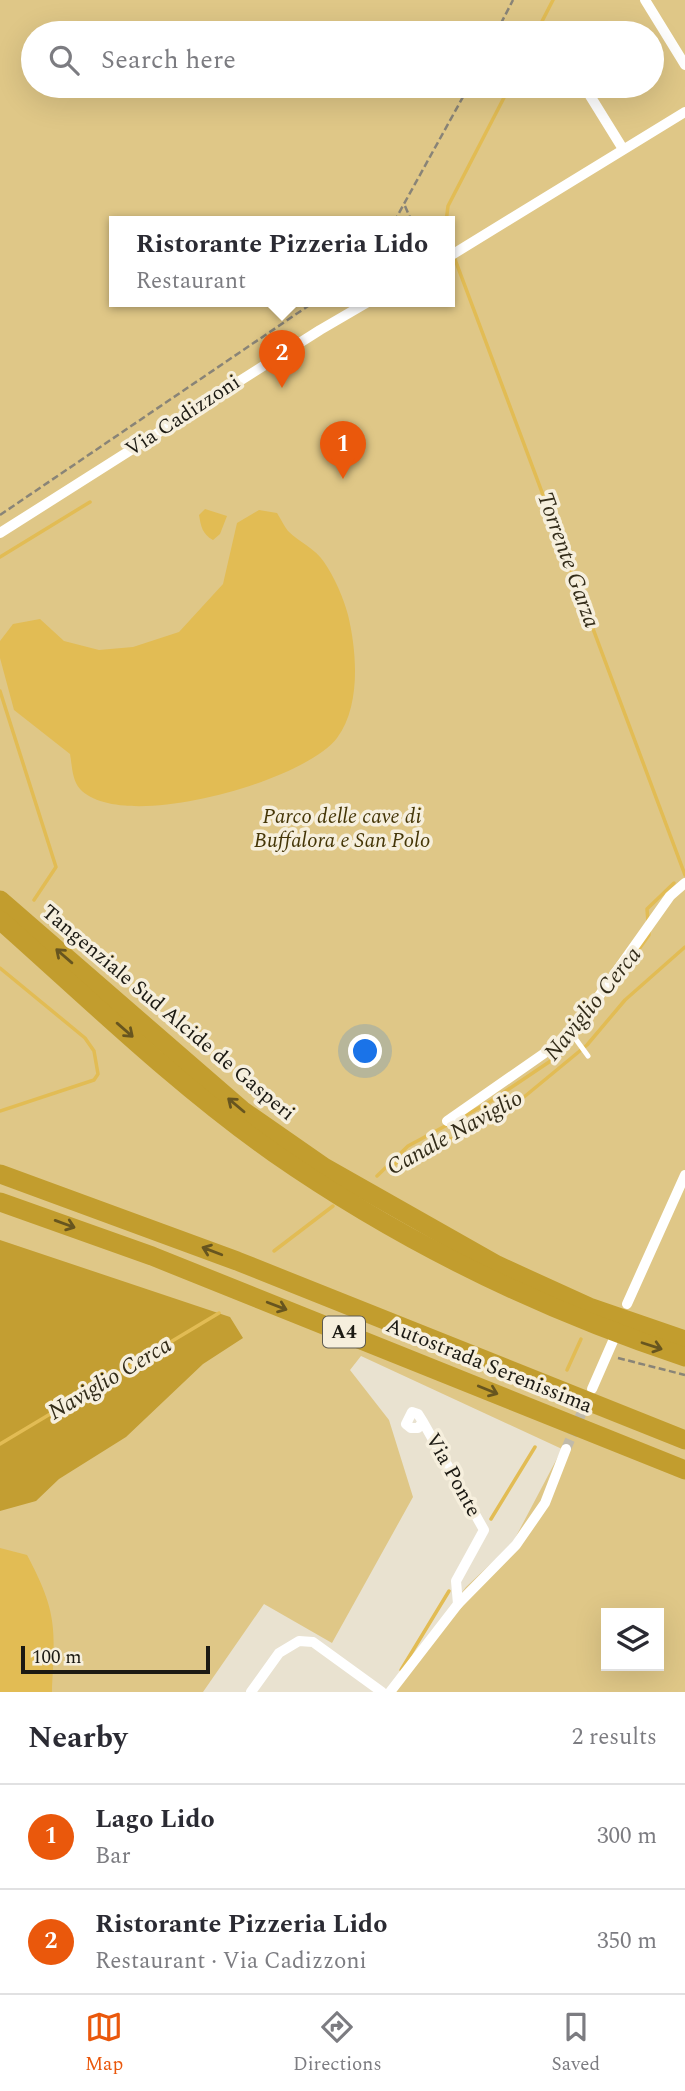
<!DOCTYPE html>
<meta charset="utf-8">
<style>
body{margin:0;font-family:Spectral,serif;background:#f7f7f7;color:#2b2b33}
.controls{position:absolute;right:21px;bottom:21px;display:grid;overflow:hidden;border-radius:0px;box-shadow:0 7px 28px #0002}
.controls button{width:63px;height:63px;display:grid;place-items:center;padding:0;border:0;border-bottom:2px solid #e1e1e2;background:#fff;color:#2b2b33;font:35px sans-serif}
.scale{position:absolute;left:21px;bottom:18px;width:189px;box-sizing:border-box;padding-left:7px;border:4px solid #1c1a13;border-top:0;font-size:19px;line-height:24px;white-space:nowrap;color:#1c1a13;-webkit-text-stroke:5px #f6efdd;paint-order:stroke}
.you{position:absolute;left:366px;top:1052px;width:24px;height:24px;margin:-18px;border:5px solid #fff;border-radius:50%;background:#1a73e8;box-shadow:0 0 0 10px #1a73e833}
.badge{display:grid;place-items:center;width:46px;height:46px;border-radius:50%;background:#ea580c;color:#fff;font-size:23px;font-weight:700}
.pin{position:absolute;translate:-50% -58px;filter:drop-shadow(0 2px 4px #0008)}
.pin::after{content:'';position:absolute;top:37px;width:24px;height:21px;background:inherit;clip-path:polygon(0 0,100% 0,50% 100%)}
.popup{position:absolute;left:109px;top:216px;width:346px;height:91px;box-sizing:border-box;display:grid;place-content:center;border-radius:0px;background:#fff;filter:drop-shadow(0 2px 5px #0005);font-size:23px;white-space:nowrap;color:#7c7c81}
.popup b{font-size:26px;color:#2b2b33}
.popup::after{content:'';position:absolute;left:50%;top:100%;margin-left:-14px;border:14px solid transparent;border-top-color:#fff}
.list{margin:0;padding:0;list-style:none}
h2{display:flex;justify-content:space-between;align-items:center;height:91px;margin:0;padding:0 28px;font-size:30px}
h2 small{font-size:23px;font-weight:400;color:#7c7c81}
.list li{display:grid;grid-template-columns:46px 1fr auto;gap:21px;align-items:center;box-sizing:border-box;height:105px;padding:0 28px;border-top:2px solid #e1e1e2}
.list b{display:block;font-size:26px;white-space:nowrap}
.list p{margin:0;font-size:23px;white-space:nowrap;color:#7c7c81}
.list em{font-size:23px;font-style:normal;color:#7c7c81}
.icon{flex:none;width:38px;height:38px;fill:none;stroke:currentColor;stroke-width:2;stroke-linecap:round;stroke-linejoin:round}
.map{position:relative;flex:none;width:685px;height:1692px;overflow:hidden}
.search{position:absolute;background:#fff;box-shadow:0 7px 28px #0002;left:21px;right:21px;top:21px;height:77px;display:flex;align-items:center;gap:18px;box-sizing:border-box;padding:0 24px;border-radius:38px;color:#7c7c81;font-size:26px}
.sheet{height:301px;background:#fff}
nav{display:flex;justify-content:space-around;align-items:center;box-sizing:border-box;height:98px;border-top:2px solid #e1e1e2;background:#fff;font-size:19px;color:#7c7c81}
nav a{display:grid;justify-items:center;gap:4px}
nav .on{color:#ea580c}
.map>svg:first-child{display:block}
</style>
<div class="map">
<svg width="685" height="1692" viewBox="0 0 685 1692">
<rect width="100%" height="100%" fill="#e9e2d0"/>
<path fill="#dfc787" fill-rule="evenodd" d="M 0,0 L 685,0 L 685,1692 L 385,1692 L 466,1587 L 512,1544 L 562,1449 L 361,1356 L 350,1370 L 389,1420 L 413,1497 L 332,1643 L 264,1604 L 203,1692 L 0,1692 ZM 33,33 L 652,33 L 652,86 L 33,86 ZM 114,222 L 450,222 L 450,302 L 114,302 ZM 606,1613 L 659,1613 L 659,1666 L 606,1666 Z"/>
<path fill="#c39e32" d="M 0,1240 L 230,1317 L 243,1338 L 203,1364 L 126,1437 L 59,1479 L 36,1501 L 0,1511 Z"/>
<g fill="#e2bc54">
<path d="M 205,509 L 227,516 L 220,534 L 213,540 C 202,534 201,526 199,515 Z"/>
<path d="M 259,510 L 277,513 C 281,519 284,526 288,531 C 299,542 316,549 324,562 C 334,576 344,599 348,615 C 357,652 361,706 337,738 C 305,781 122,834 80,789 C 72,780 72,765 70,754 L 14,710 L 0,658 L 0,641 L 13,624 L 40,619 L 64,641 L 99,650 L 133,647 L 179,632 L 223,584 L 237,523 Z"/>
<path d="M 0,1548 L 27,1555 C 58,1613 55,1629 52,1692 L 0,1692 Z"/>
</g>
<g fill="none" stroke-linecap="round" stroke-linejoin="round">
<g stroke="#e2bc54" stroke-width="3.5">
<path d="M 536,33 L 553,0"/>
<path d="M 446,222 L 448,206 L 510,86"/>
<path d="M 450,246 L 685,875"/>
<path d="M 0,557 L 90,502"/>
<path d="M 0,691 L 56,867 L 34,900"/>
<path d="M 648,922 L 647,909 L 674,883"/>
<path d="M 0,968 L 85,1038 L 94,1051 L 98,1074 L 94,1080 L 0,1111"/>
<path d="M 606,995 L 649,935 L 649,930"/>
<path d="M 388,1169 L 401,1159 L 463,1134 L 524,1097 L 587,1045 L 625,1000 L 685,947"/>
<path d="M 377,1176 L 408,1146 L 488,1103 L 555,1058 L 568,1042"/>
<path d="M 274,1251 L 333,1206"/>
<path d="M 567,1370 L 581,1339"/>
<path d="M 0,1444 L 219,1313"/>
<path d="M 491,1519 L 535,1447"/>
<path d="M 401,1670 L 449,1591"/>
</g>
<path stroke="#c0baaa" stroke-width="10" stroke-dasharray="10 5" stroke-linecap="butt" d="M 566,1449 L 588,1398"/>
<g stroke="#898477" stroke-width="2.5" stroke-dasharray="7 3.5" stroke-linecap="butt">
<path d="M 496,33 L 513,0"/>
<path d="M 405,206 L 412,222"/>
<path d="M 394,222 L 469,86"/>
<path d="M 0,515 L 314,302"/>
<path d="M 618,1358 L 685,1375"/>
</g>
<path stroke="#fff" stroke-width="5" d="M 572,1034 L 588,1056"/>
<g stroke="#fff" stroke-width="10">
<path d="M 645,0 L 685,65"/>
<path d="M 550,30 L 552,33"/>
<path d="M 584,86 L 623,149"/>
<path d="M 450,256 L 685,112"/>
<path d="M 0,533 L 320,330 L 368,302"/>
<path d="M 447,1121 L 572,1034 L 670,896 L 685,883"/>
<path d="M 627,1304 L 685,1175"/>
<path d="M 592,1389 L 613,1341"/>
<path d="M 423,1422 L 418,1428 L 411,1428 L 406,1424 L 412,1412 L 418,1414 L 423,1422 L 484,1530 L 456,1581 L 458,1604"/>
<path d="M 251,1692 L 279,1653 L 299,1641 L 313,1642 L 382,1692"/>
<path d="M 390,1692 L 458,1604 L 516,1545 L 545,1503 L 566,1449"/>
</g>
<g stroke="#c29d2e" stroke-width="19">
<path d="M 0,900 L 242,1110 L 324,1167 L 497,1265 L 589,1307 L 685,1340"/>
<path d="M 0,920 C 89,999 176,1084 274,1153 C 399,1240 540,1309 685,1357"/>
<path d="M 0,1174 L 237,1261 L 685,1440"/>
<path d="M 0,1202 L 152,1256 L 685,1470"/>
</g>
</g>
<defs><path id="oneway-shaft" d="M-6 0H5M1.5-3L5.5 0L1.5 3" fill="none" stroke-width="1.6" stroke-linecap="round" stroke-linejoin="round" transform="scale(1.75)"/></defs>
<g stroke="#67551f">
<use href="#oneway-shaft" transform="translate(64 956) rotate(-139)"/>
<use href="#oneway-shaft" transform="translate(125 1030) rotate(41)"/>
<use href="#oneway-shaft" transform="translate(236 1105) rotate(-140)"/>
<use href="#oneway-shaft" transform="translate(65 1224) rotate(20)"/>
<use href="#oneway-shaft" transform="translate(212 1251) rotate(-159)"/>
<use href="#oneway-shaft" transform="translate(277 1306) rotate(21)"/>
<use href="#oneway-shaft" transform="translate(652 1346) rotate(18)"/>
<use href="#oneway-shaft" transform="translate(488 1390) rotate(22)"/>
</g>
<g text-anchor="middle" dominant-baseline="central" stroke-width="7" stroke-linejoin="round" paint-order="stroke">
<rect fill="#f6efdd" stroke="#5d5a50" stroke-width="2" x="323" y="1316.5" width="42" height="31" rx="5"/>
<g font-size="19" font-weight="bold" fill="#1c1a13">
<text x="344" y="1332">A4</text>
</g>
<g font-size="21" fill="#1c1a13" stroke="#f6efdd">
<text transform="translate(183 416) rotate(-33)">Via Cadizzoni</text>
<text transform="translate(168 1013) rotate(40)">Tangenziale Sud Alcide de Gasperi</text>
<text transform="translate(489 1366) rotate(22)">Autostrada Serenissima</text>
<text transform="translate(453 1475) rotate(61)">Via Ponte</text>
</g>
<g font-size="21" font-style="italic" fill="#453607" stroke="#f6efdd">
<text x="342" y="817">Parco delle cave di<tspan x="342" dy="24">Buffalora e San Polo</tspan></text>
</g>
<g font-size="23" font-style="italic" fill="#332c19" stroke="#f6efdd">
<text transform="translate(568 560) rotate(70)">Torrente Garza</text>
<text transform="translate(593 1004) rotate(-51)">Naviglio Cerca</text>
<text transform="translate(455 1133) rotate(-29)">Canale Naviglio</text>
<text transform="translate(110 1379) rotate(-31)">Naviglio Cerca</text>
</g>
</g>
</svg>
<div class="controls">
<button><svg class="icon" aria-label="layers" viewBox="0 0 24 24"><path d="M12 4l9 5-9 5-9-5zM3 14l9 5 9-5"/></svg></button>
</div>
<div class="scale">100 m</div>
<div class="you"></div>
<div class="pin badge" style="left:343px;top:479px">1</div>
<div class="pin badge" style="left:282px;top:388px">2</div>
<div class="popup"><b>Ristorante Pizzeria Lido</b>Restaurant</div>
<div class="search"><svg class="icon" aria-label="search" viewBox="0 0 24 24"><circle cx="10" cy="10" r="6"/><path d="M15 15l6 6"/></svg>Search here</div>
</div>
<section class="sheet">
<h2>Nearby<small>2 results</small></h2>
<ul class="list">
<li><span class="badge">1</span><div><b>Lago Lido</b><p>Bar</p></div><em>300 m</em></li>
<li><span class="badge">2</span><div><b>Ristorante Pizzeria Lido</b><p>Restaurant · Via Cadizzoni</p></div><em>350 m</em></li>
</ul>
</section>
<nav>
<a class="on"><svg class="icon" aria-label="map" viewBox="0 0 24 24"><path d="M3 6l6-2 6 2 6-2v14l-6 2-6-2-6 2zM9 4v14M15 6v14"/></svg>Map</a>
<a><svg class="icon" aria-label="directions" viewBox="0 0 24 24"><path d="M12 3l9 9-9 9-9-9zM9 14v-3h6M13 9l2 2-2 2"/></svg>Directions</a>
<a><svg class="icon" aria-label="saved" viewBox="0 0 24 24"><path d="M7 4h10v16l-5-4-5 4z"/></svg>Saved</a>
</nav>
